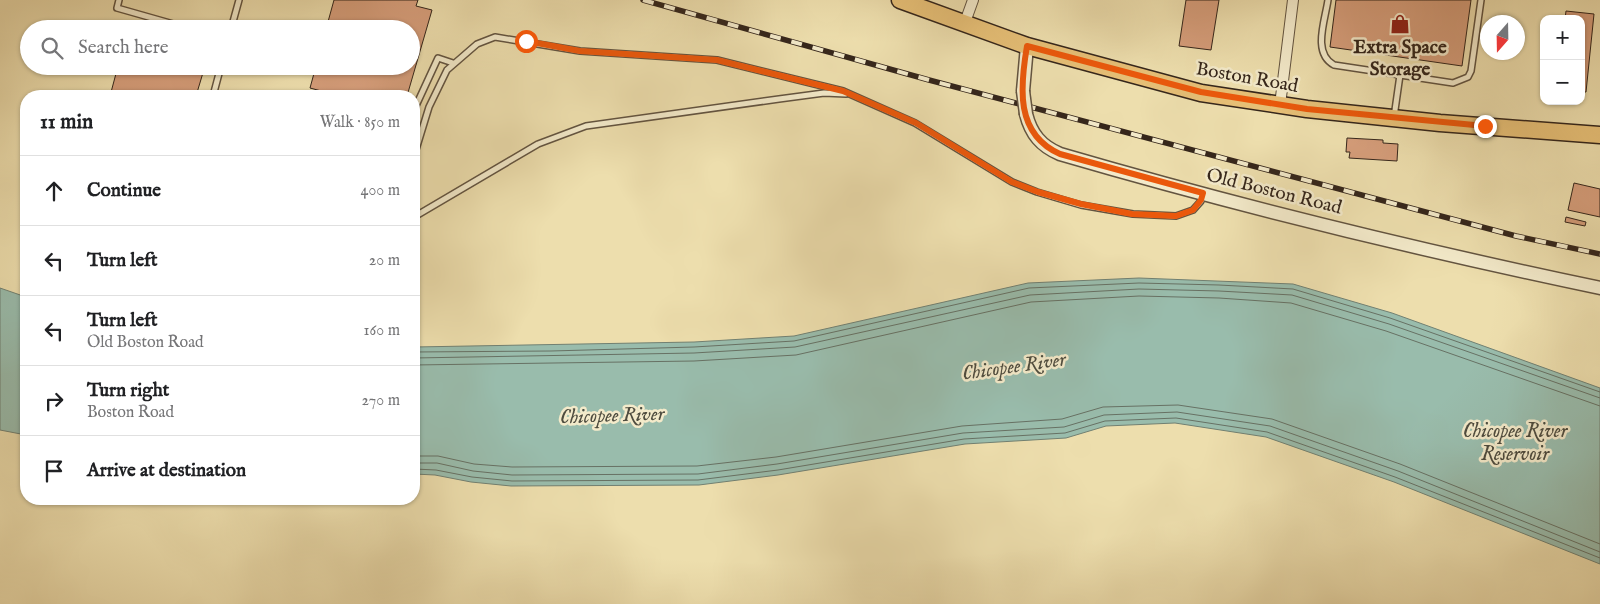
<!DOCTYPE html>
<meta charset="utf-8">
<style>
body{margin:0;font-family:"IM FELL English",serif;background:#f2f2f2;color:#202124}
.controls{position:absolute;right:15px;top:15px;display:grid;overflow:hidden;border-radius:10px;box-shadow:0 1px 4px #0004}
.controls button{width:45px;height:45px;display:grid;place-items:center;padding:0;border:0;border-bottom:1px solid #e0e0e0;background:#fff;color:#202124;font:25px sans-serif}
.compass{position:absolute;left:1480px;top:15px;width:45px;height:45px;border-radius:50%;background:#fff;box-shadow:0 1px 4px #0004;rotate:200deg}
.stop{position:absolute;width:15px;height:15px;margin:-11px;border:4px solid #ea580c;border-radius:50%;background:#fff}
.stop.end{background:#ea580c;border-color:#fff;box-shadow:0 1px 5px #0008}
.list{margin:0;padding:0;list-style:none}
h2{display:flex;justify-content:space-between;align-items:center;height:65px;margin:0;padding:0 20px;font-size:21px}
h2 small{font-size:16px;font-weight:400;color:#757577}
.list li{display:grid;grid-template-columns:32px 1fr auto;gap:15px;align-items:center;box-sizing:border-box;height:70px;padding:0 20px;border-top:1px solid #e0e0e0}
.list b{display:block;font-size:19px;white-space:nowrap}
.list p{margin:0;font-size:16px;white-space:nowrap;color:#757577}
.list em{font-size:16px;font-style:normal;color:#757577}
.icon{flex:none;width:28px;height:28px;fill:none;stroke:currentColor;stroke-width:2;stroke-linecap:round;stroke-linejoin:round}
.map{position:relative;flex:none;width:1600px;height:604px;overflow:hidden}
.search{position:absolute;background:#fff;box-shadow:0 1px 4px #0004;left:20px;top:20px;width:400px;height:55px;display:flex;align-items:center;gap:12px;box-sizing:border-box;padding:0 18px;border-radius:28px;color:#757577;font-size:19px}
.panel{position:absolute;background:#fff;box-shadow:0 1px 4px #0004;left:20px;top:90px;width:400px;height:415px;border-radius:20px}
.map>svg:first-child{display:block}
</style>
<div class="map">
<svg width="1600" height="604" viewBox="0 0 1600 604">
<rect width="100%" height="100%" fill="#eddead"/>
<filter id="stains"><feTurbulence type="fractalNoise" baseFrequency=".004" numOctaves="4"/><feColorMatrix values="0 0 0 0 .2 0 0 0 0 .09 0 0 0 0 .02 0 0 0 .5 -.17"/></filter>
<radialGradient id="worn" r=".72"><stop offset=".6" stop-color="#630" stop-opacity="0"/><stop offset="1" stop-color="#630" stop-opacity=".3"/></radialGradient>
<g fill="#99bcac" stroke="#718072">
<path d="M 1139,278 L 1293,284 L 1392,313 L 1600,388 L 1600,564 L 1394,482 L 1266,437 L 1175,423 L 1106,426 L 1066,438 L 965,444 L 778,475 L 699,485 L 511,486 L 471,482 L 435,475 L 414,474 L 414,347 L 694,342 L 794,336 L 1028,283 Z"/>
<path d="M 0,288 L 26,297 L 26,435 L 0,430 Z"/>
</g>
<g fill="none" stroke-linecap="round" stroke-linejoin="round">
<g stroke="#677164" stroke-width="1">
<path d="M 414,352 L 551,351 L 694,347 L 794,341 L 1029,288 L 1139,283 L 1219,285 L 1293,289 L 1390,318 L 1600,392"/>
<path d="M 414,358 L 694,353 L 795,347 L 1030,295 L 1139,289 L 1219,291 L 1292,295 L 1389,324 L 1600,398"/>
<path d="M 414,365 L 694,361 L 796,355 L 1031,302 L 1139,296 L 1219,298 L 1291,303 L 1386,331 L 1600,406"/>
<path d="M 414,456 L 438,456 L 474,464 L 512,467 L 697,466 L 776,457 L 962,426 L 1062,419 L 1103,407 L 1178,405 L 1272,419 L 1400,464 L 1600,544"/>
<path d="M 414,463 L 437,463 L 473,471 L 512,475 L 698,474 L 777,464 L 963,433 L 1064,427 L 1104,415 L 1177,412 L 1270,426 L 1398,471 L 1600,552"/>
<path d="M 414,469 L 436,470 L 472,477 L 512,481 L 698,480 L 778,470 L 964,439 L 1065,433 L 1105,421 L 1176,418 L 1267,432 L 1395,477 L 1600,558"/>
</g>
</g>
<g fill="#d59d7a" stroke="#35261b">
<path d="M 334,0 L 418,0 L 416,6 L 432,10 L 407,96 L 340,96 L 310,88 L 316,66 L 411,66 L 411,29 L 326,29 Z"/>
<path d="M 1186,0 L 1219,0 L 1211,50 L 1179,46 Z"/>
<path d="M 1336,0 L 1471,0 L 1462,66 L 1330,47 Z"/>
<path d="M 1566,11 L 1594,14 L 1586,92 L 1581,92 L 1581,19 L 1565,19 Z"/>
<path d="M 118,66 L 205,66 L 196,96 L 110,96 Z"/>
<path d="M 1347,138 L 1383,140 L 1383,143 L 1398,144 L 1397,161 L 1349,158 L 1350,152 L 1346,152 Z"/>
<path d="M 1574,183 L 1600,189 L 1600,217 L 1568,210 Z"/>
<path d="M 1566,217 L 1586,222 L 1585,226 L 1565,222 Z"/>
</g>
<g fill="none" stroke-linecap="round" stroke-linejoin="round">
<defs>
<g id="service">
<path d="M 119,0 L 117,8 L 191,29"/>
<path d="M 1328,0 C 1325,21 1312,53 1334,65 L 1453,83 L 1468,77 L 1471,71 L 1481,0"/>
<path d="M 231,29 L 239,0"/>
<path d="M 213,96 L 221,66"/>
<path d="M 414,110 L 438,58 L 453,63"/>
<path d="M 1394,117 L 1400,75"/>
<path d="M 414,156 L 429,107 L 447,70 L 477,44 L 495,37 L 580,51 L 717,60 L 843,91 L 915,123 L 1012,182 L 1037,192 L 1081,205 L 1133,214 L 1176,216 L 1193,210 L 1201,201 L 1203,194"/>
<path d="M 414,217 L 538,144 L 586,126 L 779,99 L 824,93 L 846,94"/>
</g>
<g id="minor">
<path d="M 964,25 L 973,0"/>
<path d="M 1280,105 L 1293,0"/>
</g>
<g id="tertiary">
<path d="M 1023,91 L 1027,46"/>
<path d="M 1026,114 C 1031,134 1041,146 1060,154 C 1238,206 1419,250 1600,288"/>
</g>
<path id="primary" d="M 900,0 L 1027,46 L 1201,93 L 1307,109 L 1440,123 L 1600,135"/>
</defs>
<use href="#service" stroke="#635440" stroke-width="8"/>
<use href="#minor" stroke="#635440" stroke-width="12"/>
<use href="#tertiary" stroke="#635440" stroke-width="15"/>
<use href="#primary" stroke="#35261b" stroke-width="19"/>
<use href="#service" stroke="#f3eaca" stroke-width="5"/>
<use href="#minor" stroke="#f3eaca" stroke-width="10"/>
<use href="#tertiary" stroke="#f3eaca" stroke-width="12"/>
<use href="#primary" stroke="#e6bf76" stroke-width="16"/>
<defs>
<path id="rail" d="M 643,0 L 929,80 L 1516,236 L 1600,254"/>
</defs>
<use href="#rail" stroke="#35261b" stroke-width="5.5"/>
<use href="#rail" stroke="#f3eaca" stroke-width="4" stroke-dasharray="11" stroke-linecap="butt"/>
<defs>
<path id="tertiary-bridge" d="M 1023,91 L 1026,114"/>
</defs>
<use href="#tertiary-bridge" stroke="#635440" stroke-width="15" stroke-linecap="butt"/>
<use href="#tertiary-bridge" stroke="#f3eaca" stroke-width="12"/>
</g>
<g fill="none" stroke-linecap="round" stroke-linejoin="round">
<path stroke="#ea580c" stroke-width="6" d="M 526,41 L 580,51 L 717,60 L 843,91 L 916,123 L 1012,182 L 1038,192 L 1081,204 L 1132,214 L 1176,216 L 1193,210 L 1201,200 L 1203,193 L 1060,154 C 1015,134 1020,87 1027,46 L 1201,92 L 1307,109 L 1485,126"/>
</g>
<defs>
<symbol id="shop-bare" viewBox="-9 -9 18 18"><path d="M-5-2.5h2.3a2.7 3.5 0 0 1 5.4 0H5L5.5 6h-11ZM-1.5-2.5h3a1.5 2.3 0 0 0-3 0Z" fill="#8f2418" stroke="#f3eaca" stroke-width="2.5" paint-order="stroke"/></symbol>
</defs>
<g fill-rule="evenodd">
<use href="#shop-bare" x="1386" y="10" width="28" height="28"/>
</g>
<g text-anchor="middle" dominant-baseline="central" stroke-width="5" stroke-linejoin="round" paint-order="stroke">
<g font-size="19" font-weight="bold" fill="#35261b" stroke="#f3eaca">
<text x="1400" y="48">Extra Space<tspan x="1400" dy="22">Storage</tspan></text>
</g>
<g font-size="19" fill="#35261b" stroke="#f3eaca">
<text transform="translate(1247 78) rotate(10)">Boston Road</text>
<text transform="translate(1274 192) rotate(14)">Old Boston Road</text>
</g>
<g font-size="20" font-style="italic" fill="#4e4c3f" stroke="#f3eaca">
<text transform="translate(1014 367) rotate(-8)">Chicopee River</text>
<text transform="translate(612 416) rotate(-2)">Chicopee River</text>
<text x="1515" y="431">Chicopee River<tspan x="1515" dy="23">Reservoir</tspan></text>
</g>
</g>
<rect width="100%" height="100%" filter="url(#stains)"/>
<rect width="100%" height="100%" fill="url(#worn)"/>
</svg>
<div class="controls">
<button>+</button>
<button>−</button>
</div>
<svg class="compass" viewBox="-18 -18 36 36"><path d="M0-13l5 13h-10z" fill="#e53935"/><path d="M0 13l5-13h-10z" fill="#757577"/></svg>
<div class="stop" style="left:526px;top:41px"></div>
<div class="stop end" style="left:1485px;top:126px"></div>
<div class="search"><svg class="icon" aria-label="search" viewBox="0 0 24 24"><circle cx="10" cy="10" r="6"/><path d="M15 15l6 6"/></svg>Search here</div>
<section class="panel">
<h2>11 min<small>Walk · 850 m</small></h2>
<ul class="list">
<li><svg class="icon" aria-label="ahead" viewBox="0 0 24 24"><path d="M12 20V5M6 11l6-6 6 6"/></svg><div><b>Continue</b></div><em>400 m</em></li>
<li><svg class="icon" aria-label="left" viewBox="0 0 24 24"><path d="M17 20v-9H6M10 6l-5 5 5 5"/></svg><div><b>Turn left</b></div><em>20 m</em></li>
<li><svg class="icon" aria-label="left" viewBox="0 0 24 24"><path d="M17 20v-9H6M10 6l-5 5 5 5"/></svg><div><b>Turn left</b><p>Old Boston Road</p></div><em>160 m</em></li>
<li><svg class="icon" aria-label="right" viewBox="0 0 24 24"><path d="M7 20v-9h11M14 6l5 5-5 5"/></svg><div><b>Turn right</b><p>Boston Road</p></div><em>270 m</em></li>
<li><svg class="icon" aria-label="arrive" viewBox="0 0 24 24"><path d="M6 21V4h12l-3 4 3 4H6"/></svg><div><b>Arrive at destination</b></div></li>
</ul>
</section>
</div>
